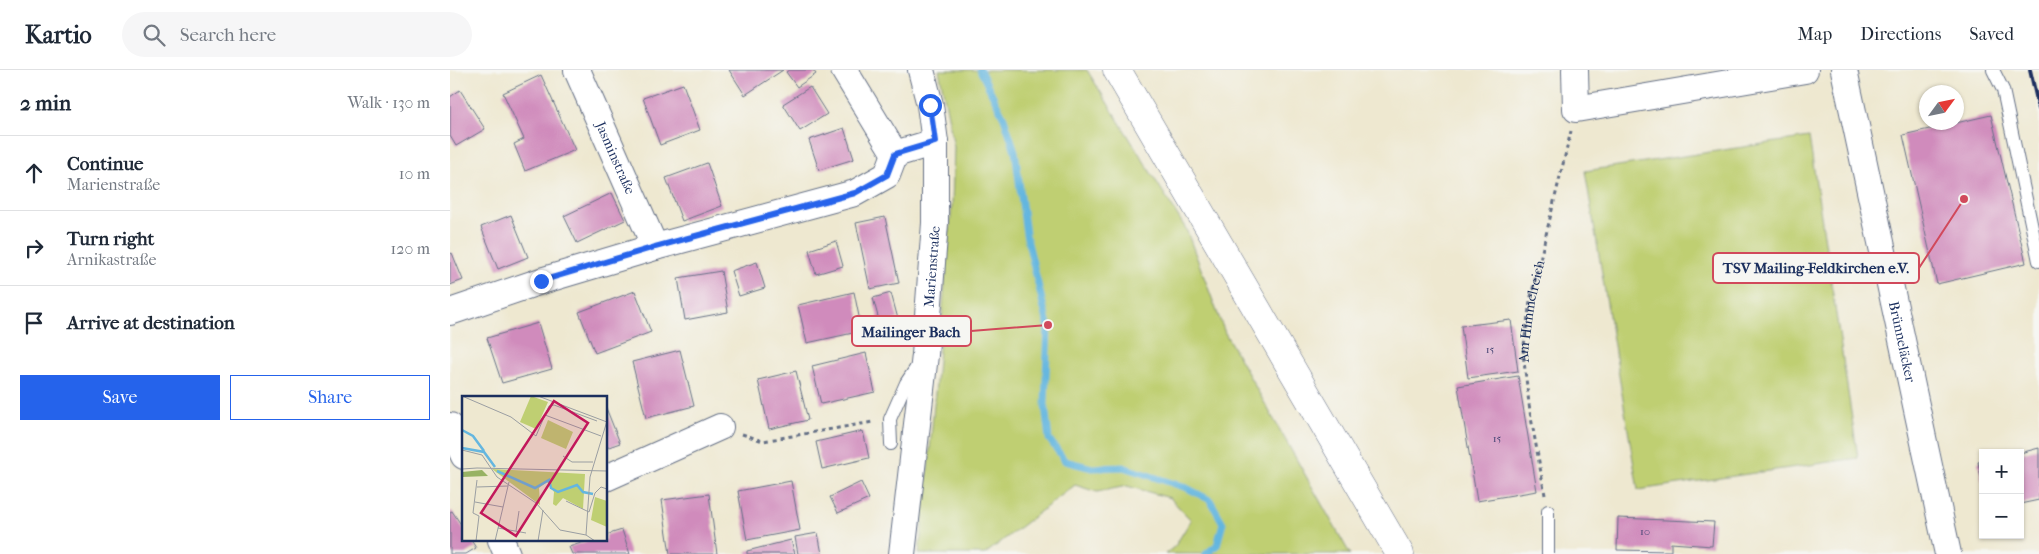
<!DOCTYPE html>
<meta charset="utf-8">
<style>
body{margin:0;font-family:"IM FELL French Canon",serif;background:#f6f6f7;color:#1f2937}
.controls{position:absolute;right:15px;bottom:15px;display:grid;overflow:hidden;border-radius:0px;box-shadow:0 1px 4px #0004}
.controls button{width:45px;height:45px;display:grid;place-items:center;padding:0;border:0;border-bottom:1px solid #e0e1e3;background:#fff;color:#1f2937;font:25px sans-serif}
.compass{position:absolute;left:1469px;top:15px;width:45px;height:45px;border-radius:50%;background:#fff;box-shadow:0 1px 4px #0004;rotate:57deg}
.stop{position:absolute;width:15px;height:15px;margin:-11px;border:4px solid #2563eb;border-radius:50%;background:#fff}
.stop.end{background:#2563eb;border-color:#fff;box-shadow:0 1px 5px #0008}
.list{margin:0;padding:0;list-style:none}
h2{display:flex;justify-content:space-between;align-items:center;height:65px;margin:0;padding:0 20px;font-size:21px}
h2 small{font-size:16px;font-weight:400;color:#747a83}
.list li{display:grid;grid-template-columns:32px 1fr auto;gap:15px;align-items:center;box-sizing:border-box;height:75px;padding:0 20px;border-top:1px solid #e0e1e3}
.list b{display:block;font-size:19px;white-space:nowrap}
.list p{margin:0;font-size:16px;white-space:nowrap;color:#747a83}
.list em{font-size:16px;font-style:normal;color:#747a83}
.actions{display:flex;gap:10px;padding:15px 20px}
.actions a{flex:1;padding:11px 0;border:1px solid #2563eb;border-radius:0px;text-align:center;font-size:18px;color:#2563eb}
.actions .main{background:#2563eb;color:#fff}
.icon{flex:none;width:28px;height:28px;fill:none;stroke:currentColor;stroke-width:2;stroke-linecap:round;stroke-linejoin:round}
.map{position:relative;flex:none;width:1589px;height:484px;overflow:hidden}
header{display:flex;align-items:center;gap:30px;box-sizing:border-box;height:70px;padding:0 25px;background:#fff;border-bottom:1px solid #e0e1e3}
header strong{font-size:24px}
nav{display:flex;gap:28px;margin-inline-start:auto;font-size:18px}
.search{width:350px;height:45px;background:#f6f6f7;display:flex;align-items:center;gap:12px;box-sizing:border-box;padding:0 18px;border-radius:28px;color:#747a83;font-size:19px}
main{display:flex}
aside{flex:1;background:#fff}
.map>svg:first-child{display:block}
</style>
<header>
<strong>Kartio</strong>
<div class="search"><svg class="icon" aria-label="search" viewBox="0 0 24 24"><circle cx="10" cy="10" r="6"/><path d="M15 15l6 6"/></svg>Search here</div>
<nav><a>Map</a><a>Directions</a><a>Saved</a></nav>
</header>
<main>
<aside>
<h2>2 min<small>Walk · 130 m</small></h2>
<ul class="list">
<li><svg class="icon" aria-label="ahead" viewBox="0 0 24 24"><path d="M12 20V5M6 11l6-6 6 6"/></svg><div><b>Continue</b><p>Marienstraße</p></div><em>10 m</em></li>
<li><svg class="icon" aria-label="right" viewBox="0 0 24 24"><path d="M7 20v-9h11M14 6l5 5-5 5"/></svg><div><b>Turn right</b><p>Arnikastraße</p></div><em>120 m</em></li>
<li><svg class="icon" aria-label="arrive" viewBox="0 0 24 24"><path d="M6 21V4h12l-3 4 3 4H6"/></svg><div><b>Arrive at destination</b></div></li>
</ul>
<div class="actions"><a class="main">Save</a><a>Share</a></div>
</aside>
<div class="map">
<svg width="1589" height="484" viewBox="0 0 1589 484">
<rect width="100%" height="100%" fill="#f6f6f2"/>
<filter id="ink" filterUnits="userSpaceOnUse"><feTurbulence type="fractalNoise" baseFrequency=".02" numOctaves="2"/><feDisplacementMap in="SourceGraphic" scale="10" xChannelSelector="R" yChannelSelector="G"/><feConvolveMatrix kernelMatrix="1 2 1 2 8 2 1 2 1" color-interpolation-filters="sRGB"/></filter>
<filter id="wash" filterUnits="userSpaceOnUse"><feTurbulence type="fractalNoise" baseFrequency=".0096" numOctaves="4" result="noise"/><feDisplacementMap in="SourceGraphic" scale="20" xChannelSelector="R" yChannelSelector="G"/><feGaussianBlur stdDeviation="1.12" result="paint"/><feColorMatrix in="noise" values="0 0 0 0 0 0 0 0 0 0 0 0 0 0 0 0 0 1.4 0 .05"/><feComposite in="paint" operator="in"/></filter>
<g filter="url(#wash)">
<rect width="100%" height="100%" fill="#eee8d0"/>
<g fill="#bfcf72" stroke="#6d7f68">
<path d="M 489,0 L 637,0 L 736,159 L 775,263 L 900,484 L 715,484 L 725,476 L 741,450 L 720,428 L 677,416 L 647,422 L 625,415 L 535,484 L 469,484 L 480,379 L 502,135 L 504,77 Z"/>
<path d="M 1359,67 L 1408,388 L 1188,420 L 1135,101 Z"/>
</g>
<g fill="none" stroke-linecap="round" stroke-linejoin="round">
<path stroke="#64b6df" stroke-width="7" d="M 530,0 L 554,48 L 565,81 L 576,164 L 598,255 L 595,335 L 599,369 L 615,391 L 642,398 L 673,397 L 737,418 L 760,430 L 773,453 L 767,475 L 756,484"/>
</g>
<g id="blocks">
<g fill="#d08bbc">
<path d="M 279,0 L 333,0 L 295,25 Z"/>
<path d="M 339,0 L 363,0 L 366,4 L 347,17 L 336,2 Z"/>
<path d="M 91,5 L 125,80 L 75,101 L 64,74 L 74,69 L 53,23 Z"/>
<path d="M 233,14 L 250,60 L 210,75 L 193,28 Z"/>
<path d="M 360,17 L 377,44 L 350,61 L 333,34 Z"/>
<path d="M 10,20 L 35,59 L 6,76 L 0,66 L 0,27 Z"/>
<path d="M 1541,45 L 1576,193 L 1487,214 L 1453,65 Z"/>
<path d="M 394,58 L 404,89 L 369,100 L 359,70 Z"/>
<path d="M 257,93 L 272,136 L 232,151 L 216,108 Z"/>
<path d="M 162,123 L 175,150 L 127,173 L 114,146 Z"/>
<path d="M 61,145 L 78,187 L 48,199 L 31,157 Z"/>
<path d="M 435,147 L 449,213 L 420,219 L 406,153 Z"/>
<path d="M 386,171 L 393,196 L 366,204 L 359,180 Z"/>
<path d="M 2,183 L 13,210 L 0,215 L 0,184 Z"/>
<path d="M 307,192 L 315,218 L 289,226 L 281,201 Z"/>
<path d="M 271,201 L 278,242 L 235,250 L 228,208 Z"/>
<path d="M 185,221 L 201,262 L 145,283 L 129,242 Z"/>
<path d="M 404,222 L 412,261 L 357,273 L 348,235 Z"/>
<path d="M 441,223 L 448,249 L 430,254 L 423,228 Z"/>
<path d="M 1061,250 L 1068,301 L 1018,308 L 1011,256 Z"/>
<path d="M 88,253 L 102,299 L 52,313 L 37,268 Z"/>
<path d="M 230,280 L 244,336 L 196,348 L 182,292 Z"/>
<path d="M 416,283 L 425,322 L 371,334 L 362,296 Z"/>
<path d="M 346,301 L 358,350 L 319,359 L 308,310 Z"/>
<path d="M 1068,306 L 1087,421 L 1027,431 L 1008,316 Z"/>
<path d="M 156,338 L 170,373 L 156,378 Z"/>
<path d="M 413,361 L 419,388 L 372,399 L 366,372 Z"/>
<path d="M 1589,378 L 1589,430 L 1570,434 L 1570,383 Z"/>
<path d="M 1533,391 L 1533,411 L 1532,411 L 1528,392 Z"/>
<path d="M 341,411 L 350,460 L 297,470 L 288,421 Z"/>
<path d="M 411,412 L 419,429 L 388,443 L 380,427 Z"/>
<path d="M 259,424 L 267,484 L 220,484 L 212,430 Z"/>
<path d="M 2,441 L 14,459 L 14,470 L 21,470 L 26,478 L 16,484 L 0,484 L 0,442 Z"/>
<path d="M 1168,448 L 1264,452 L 1262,476 L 1221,473 L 1221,481 L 1167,480 Z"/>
<path d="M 172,460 L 180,484 L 122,484 L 119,477 L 140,470 L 156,470 L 156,465 Z"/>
<path d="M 368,463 L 372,484 L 348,484 L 345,467 Z"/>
<path d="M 341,470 L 345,484 L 297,484 L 297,481 Z"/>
</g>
</g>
</g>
<g filter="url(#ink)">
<use href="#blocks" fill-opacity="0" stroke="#657086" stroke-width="1"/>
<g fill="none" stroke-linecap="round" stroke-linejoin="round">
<defs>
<g id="lane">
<path d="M 1543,0 L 1553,20 L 1589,191"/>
<path d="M 441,374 L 440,349 L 456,313 L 468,295"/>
<path d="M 1098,484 L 1098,441"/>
</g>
<g id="street">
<path id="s2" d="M 127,0 L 205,177"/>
<path d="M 394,0 L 445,84"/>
<path d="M 1125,0 L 1126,39 L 1355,0"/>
<path id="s3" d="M 1394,0 L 1498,484"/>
<path d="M 0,242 L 91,211 L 205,177 L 405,123 L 437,105 L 445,84 L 485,72"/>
<path d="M 0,356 L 14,386"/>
<path d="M 156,408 L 270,357"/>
<path d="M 51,470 L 57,484"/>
<path id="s4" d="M 452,484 L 475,285 L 485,153 L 485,72 L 480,35 L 471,0"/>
</g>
<path id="primary" d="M 667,0 L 950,484"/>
</defs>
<use href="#lane" stroke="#657086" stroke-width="14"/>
<use href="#street" stroke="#657086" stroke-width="28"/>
<use href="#primary" stroke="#657086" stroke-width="29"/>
<g stroke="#657086" stroke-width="3" stroke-dasharray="4 4" stroke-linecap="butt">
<path d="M 292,364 L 313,371 L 423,352"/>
<path id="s1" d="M 1095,425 L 1080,342 L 1073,283 L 1080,231 L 1121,61"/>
</g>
<use href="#lane" stroke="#fff" stroke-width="12"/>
<use href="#street" stroke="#fff" stroke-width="26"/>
<use href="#primary" stroke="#fff" stroke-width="28"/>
<path stroke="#1b2f5e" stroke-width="4" d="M 1580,0 L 1589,39"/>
</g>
</g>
<g fill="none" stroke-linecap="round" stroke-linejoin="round" filter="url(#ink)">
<path stroke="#2563eb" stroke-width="6" d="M 91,211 L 205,177 L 405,123 L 437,105 L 445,84 L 485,72 L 480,35"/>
</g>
<g text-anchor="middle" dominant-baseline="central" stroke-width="4" stroke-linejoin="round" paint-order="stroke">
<g font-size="11" fill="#484676">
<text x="1040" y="279">15</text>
<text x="1047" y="368">15</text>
<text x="1195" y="461">10</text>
</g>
<g font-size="14" fill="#1b2f5e" stroke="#f6f6f2">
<text stroke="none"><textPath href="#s2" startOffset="96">Jasminstraße</textPath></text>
<text stroke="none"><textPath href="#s4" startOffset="289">Marienstraße</textPath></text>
<text stroke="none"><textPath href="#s1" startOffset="186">Am Himmelreich</textPath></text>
<text stroke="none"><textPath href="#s3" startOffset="278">Brünneläcker</textPath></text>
</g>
</g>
<g transform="translate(12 326)">
<rect width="145" height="145" fill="#eee8d0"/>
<path d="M 69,0 L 86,6 L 74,33 L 58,26 ZM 86,24 L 111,36 L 104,53 L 79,42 ZM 30,73 L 123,78 L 121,113 L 101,102 L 94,110 L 91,108 L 92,96 L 85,86 L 77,92 L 78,109 ZM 133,101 L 145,105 L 145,131 L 129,124 Z" fill="#bfcf72"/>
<path d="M 20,74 L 26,80 L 0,81 L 0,76 Z" fill="#97b264"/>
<path fill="none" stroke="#64b6df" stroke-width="2.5" d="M 0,34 L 11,40 L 22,55M 0,52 L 22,56 L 33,71M 35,75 L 73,92 L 87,84 L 89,92 L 96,96 L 115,89 L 121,96 L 131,98"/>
<path fill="none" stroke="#9a9ea2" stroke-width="1" d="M 0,0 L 49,21 L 74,40 L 83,19 L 139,40M 76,0 L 145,26M 83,19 L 87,10 L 92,9 L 135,25M 0,54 L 20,59 L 35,81 L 74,107 L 98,134 L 124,139 L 133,145M 101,60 L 110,66 L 131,66M 15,72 L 145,75M 0,73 L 15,72M 15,91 L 46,90M 104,105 L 127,116 L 133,97 L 139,91 L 145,93M 13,106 L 41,111M 36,132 L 64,137M 54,135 L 57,115M 124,139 L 128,81 L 145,25M 14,145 L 17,120 L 11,117 L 15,84M 33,145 L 47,86M 76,145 L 81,114"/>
<path fill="#c2185b" fill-opacity="0.15" stroke="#c2185b" stroke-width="2.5" d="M 92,5 L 126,27 L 54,140 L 19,117 Z"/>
<rect width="145" height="145" fill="none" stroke="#1b2f5e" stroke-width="2.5"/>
</g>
<path fill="none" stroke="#d1495b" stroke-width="2" d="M1514 129L1469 198M598 255L521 261"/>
<g fill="#d1495b" stroke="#f6f6f2" stroke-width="2">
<circle cx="1514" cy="129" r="5"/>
<circle cx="598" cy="255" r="5"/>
</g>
<g fill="#f6f6f2" stroke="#d1495b" stroke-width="2">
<rect x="1263" y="183" width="206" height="30" rx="5"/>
<rect x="402" y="246" width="119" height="30" rx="5"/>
</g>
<g font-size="15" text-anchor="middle" font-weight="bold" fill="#1b2f5e">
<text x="1366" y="203">TSV Mailing-Feldkirchen e.V.</text>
<text x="461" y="267">Mailinger Bach</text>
</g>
</svg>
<div class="controls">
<button>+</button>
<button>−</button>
</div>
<svg class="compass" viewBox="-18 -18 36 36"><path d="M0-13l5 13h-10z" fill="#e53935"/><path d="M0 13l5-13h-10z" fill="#747a83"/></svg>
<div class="stop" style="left:480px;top:35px"></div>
<div class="stop end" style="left:91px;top:211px"></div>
</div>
</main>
